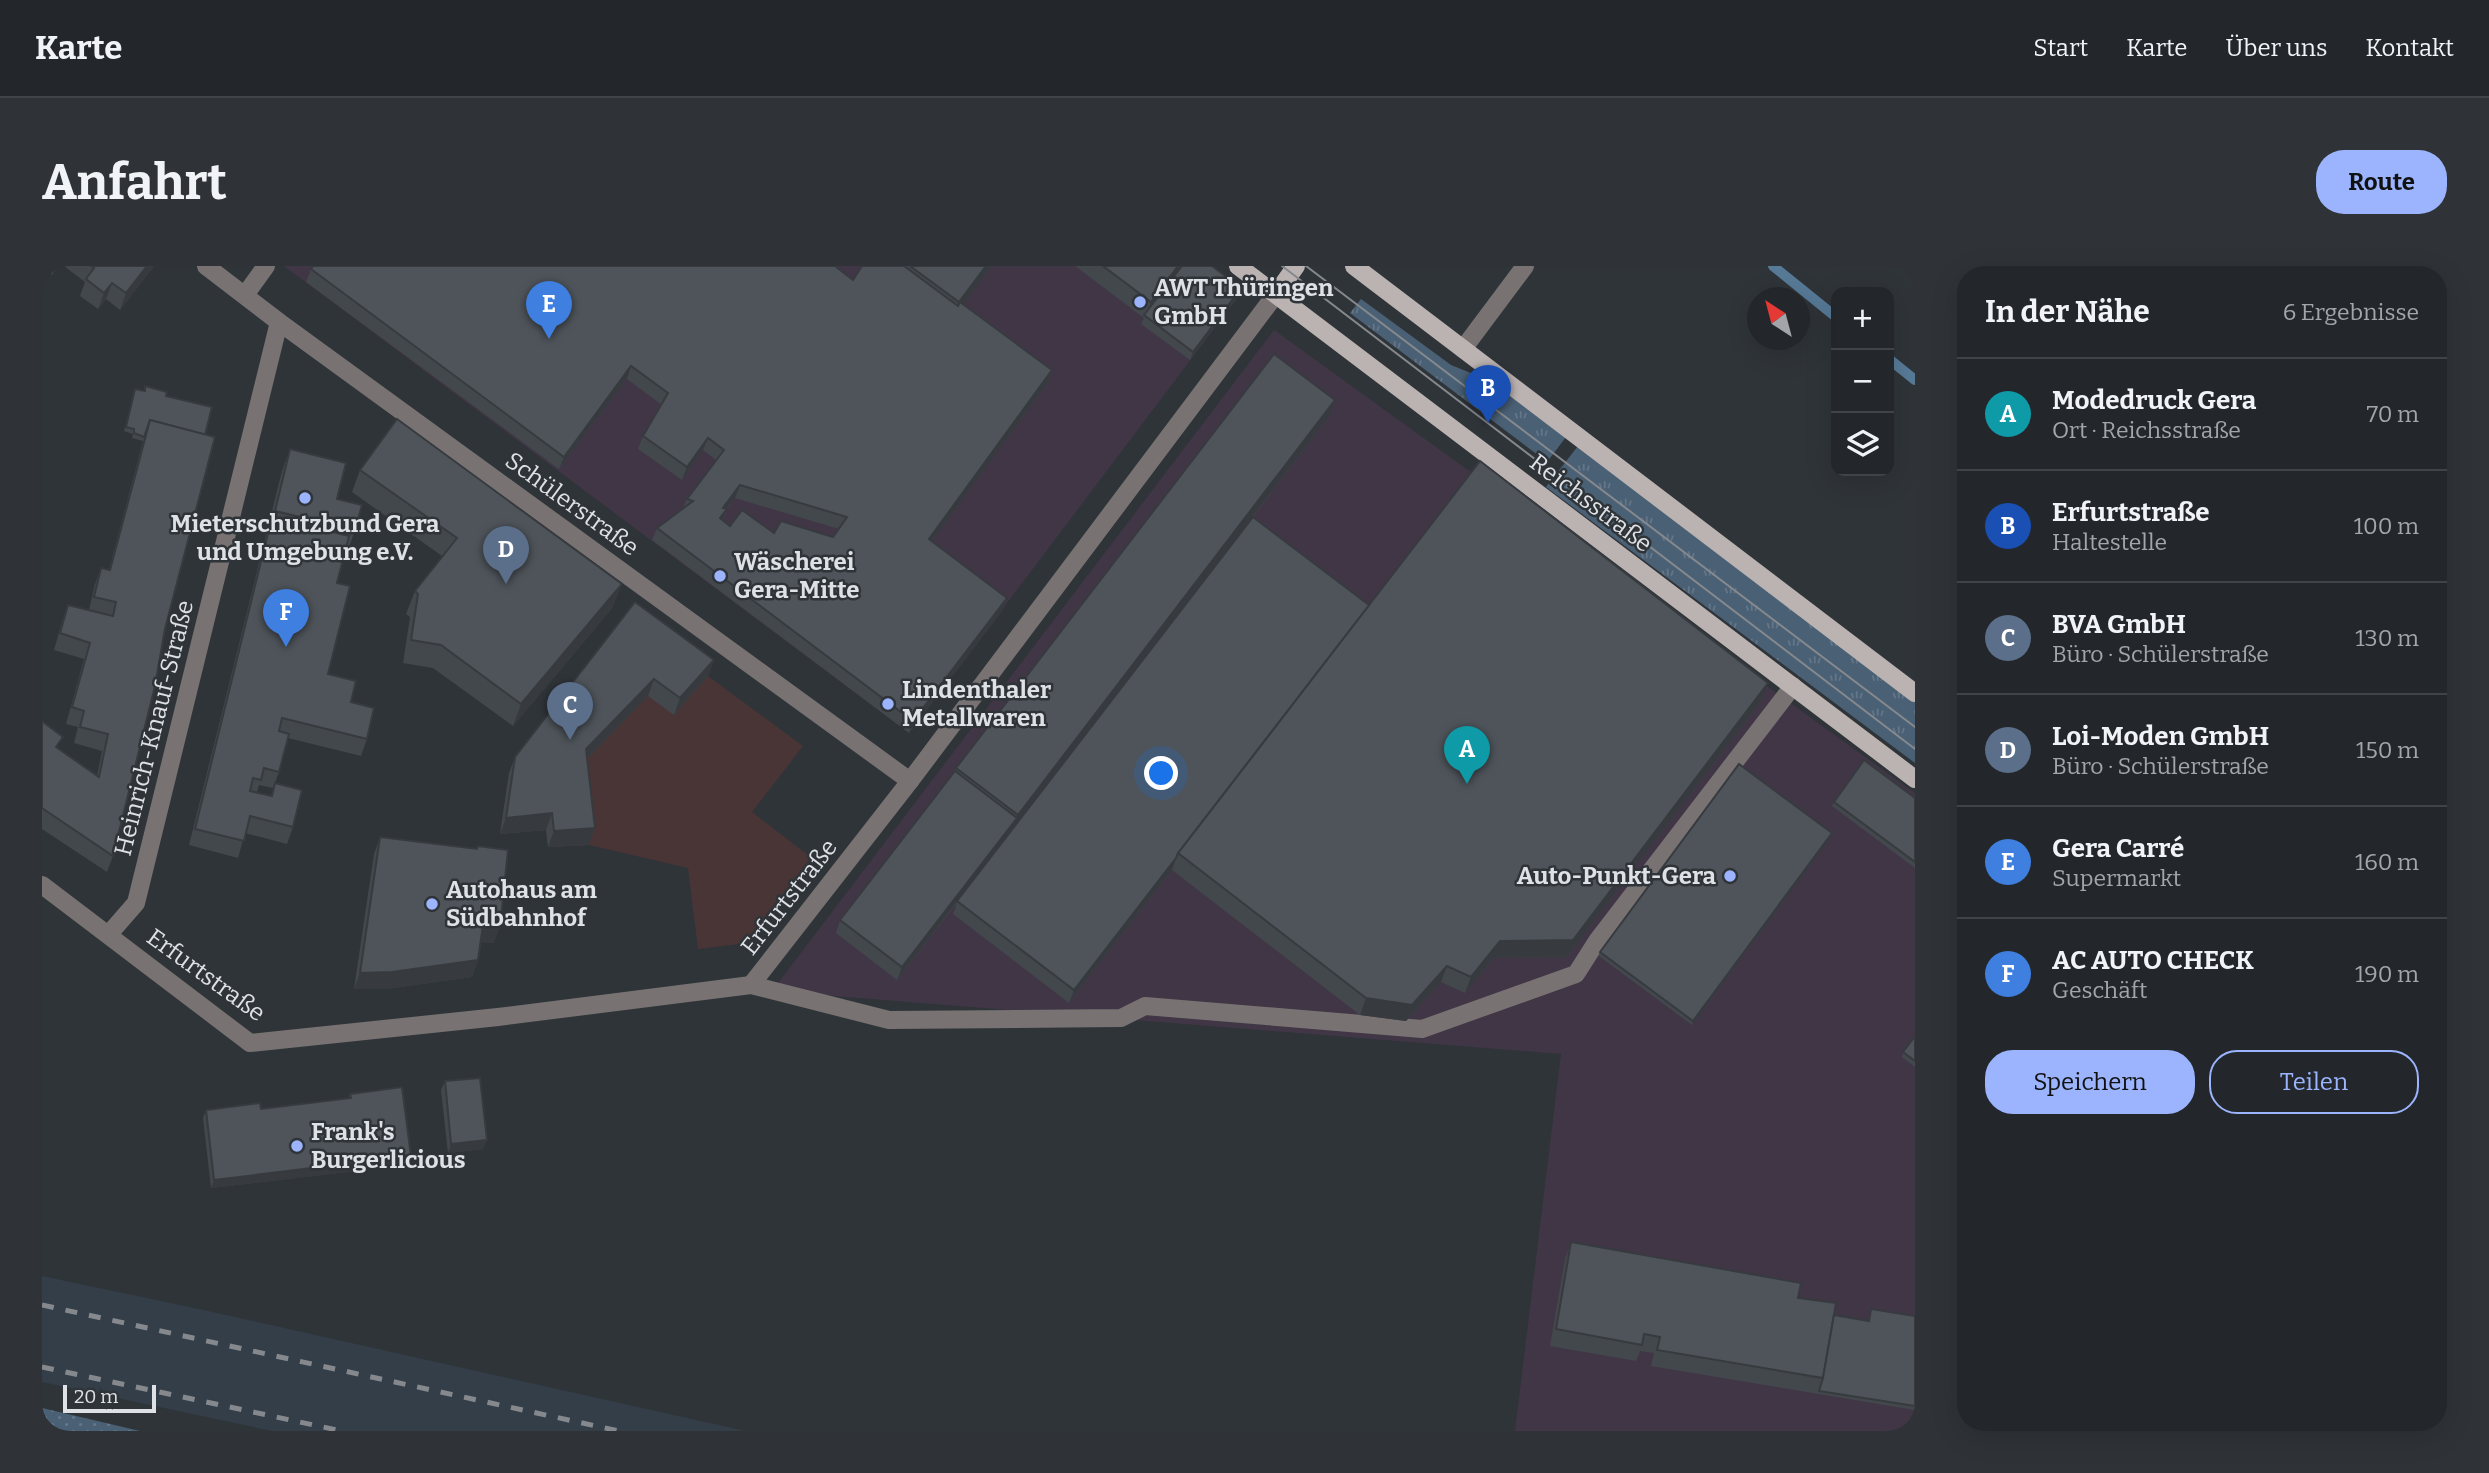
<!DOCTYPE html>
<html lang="de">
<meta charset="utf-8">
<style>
body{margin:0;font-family:Bitter,serif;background:#2f3337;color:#f1f3f6}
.controls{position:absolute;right:21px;top:21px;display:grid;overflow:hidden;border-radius:14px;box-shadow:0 7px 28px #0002}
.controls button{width:63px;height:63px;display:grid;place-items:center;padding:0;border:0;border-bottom:2px solid #404447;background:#23272b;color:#f1f3f6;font:35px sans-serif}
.compass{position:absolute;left:1705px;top:21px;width:63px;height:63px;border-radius:50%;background:#23272b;box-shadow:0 7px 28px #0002;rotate:324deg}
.scale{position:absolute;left:21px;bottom:18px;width:93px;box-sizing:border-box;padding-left:7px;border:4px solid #dee1e5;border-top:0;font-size:19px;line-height:24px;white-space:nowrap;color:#dee1e5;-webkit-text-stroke:5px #2f3439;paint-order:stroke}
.you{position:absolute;left:1120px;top:508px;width:24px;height:24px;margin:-18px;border:5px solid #fff;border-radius:50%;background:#1a73e8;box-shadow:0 0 0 10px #1a73e833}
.badge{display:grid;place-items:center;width:46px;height:46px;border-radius:50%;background:#9bb4fd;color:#fff;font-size:23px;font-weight:700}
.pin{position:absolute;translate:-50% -58px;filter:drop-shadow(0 2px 4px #0008)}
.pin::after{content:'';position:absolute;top:37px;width:24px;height:21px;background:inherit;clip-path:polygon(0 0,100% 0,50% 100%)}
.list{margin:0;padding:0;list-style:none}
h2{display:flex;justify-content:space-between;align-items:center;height:91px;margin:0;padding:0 28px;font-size:30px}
h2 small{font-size:23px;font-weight:400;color:#a3a5a9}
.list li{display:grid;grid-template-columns:46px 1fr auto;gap:21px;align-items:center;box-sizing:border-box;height:112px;padding:0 28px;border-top:2px solid #404447}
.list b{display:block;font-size:26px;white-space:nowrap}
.list p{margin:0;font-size:23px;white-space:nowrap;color:#a3a5a9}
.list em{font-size:23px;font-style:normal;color:#a3a5a9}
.actions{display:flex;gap:14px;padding:21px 28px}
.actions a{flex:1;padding:16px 0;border:2px solid #9bb4fd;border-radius:28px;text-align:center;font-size:24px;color:#9bb4fd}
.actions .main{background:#9bb4fd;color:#111}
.icon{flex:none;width:38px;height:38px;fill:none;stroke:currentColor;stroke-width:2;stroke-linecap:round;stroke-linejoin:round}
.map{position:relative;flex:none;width:1873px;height:1165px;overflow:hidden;border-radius:28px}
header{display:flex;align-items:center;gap:42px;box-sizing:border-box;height:98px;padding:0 35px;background:#23272b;border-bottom:2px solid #404447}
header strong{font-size:33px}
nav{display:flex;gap:38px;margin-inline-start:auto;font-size:24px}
.intro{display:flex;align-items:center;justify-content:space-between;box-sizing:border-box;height:168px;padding:0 42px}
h1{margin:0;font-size:49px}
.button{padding:18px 32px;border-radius:28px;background:#9bb4fd;color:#111;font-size:24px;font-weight:700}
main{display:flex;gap:42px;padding:0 42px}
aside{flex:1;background:#23272b;border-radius:28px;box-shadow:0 7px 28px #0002}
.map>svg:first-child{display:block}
</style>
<header>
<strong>Karte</strong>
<nav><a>Start</a><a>Karte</a><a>Über uns</a><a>Kontakt</a></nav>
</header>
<div class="intro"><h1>Anfahrt</h1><a class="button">Route</a></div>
<main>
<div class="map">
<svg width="1873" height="1165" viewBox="0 0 1873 1165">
<defs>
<pattern id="grass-tufts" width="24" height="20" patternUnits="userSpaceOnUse" patternTransform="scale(1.75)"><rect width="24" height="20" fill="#4a6075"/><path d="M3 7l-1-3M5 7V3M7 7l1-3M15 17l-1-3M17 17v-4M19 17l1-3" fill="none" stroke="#647688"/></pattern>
<pattern id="park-dots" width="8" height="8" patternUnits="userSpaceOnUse" patternTransform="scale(1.75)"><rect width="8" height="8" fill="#4a6075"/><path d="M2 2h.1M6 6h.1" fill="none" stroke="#647688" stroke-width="1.8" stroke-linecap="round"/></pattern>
</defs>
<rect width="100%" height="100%" fill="#2f3439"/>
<g fill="#413646">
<path d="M 242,0 L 1155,0 L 1196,31 L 867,467 Z"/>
<path d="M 1232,64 L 1873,527 L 1873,1165 L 1473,1165 L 1519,788 L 730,725 Z"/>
</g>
<path fill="#493536" d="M 587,352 L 761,480 L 710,546 L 770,592 L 704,677 L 656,683 L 646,602 L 547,579 L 506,581 L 504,564 L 458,568 L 467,507 Z"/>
<path fill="#343e48" d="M 0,1010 L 166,1045 L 703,1165 L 230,1165 L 0,1116 Z"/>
<g fill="url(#grass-tufts)">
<path d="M 1319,33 L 1409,99 L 1436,110 L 1467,129 L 1524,171 L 1505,196 L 1308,47 Z"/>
<path d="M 1536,180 L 1873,434 L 1873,497 L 1504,221 Z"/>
</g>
<path fill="url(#park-dots)" d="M 0,1142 L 98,1165 L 0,1165 Z"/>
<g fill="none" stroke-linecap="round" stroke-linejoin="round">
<g stroke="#577a97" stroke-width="10">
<path d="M 1731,0 L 1794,51"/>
<path d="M 1847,93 L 1873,114"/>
</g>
<g stroke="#787372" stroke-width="18">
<path d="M 164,0 L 237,56 L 868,515"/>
<path d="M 203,29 L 224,0"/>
<path d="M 1421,83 L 1483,0"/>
<path d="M 0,619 L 208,777 L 456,751 L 709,719 L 847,754 L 1079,752 L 1103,740 L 1380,763 L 1534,708 L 1555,675 L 1751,420"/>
<path d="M 67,668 L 94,637 L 237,56"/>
<path d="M 709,719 L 868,515 L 1234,28"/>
</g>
<g stroke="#bbb3b1" stroke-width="18">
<path d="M 1196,0 L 1873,513"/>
<path d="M 1312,0 L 1873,427"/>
<path d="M 1234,28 L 1254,0"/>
</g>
<g stroke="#85898e" stroke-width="2">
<path d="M 1240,0 L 1873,483"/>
<path d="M 1264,0 L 1873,461"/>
</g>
<g stroke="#85898e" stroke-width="5" stroke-dasharray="12 12" stroke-linecap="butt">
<path d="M 0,1039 L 577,1165"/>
<path d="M 0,1101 L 300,1165"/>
</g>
</g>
<g fill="#43484d" fill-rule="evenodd">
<path d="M 0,0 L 17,0 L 10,9 L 0,2 Z"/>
<path d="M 22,0 L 111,0 L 110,3 L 78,44 L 64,33 L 56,43 L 38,30 L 43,16 Z"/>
<path d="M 820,0 L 950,0 L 921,39 L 1010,104 L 1006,117 L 890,275 L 965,332 L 960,345 L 867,467 L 610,274 L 615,262 L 641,242 L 645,233 L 674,194 L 661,184 L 640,214 L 596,183 L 601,170 L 620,139 L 585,113 L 517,203 L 264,16 L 269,3 L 795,2 L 811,14 ZM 693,232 L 797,263 L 791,271 L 732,267 L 688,260 L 681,254 L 685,243 Z"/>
<path d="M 1033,0 L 1170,0 L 1199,22 L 1196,31 L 1148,94 L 1099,58 L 1102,52 Z"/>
<path d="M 103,120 L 124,130 L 163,169 L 123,363 L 71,590 L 65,606 L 0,563 L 0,457 L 17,483 L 55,510 L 60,485 L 32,477 L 36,461 L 24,458 L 42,393 L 12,384 L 20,356 L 26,339 L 47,344 L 53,318 L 59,302 L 67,304 L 101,175 L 90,172 L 91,168 L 82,165 L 92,128 L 102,125 Z"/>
<path d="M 1287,151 L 1179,293 L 1327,339 L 1720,434 L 1525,691 L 1452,692 L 1423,727 L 1399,716 L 1364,755 L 1318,749 L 1130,604 L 1027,737 L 911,648 L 915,637 L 855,714 L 794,667 L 798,654 L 913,505 L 914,502 Z"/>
<path d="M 248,183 L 295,233 L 313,264 L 305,287 L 303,286 L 295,317 L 286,408 L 309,436 L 325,473 L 319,490 L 246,472 L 237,506 L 231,522 L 217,519 L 215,526 L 229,530 L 233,517 L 251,561 L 245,578 L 203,567 L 196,592 L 147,579 L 240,205 Z"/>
<path d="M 318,204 L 571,341 L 471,460 L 391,402 L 361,397 L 368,351 L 364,348 L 373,325 L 400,290 L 310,226 Z"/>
<path d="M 593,336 L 672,394 L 666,410 L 632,449 L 606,430 L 545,493 L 547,579 L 506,581 L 504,564 L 458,568 L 467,507 L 473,491 Z"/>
<path d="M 1873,532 L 1873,602 L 1790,540 L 1792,536 Z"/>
<path d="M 338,571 L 434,583 L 436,580 L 452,677 L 439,676 L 436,694 L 430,711 L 344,723 L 312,723 L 332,588 Z"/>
<path d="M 1789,571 L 1650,759 L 1557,690 L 1558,686 Z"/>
<path d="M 1873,770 L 1873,801 L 1860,791 L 1861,786 Z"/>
<path d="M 403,815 L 445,874 L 441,883 L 406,887 L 399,824 Z"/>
<path d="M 308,828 L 365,899 L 169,922 L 161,852 L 164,844 L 219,843 L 306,833 Z"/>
<path d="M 1529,976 L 1756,1032 L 1792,1049 L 1826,1055 L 1829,1043 L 1873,1050 L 1873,1144 L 1609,1100 L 1612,1087 L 1598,1085 L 1594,1095 L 1508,1080 L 1523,993 Z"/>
</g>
<g fill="#373b3f">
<path d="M 14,0 L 17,0 L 10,9 Z"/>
<path d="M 105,0 L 111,0 L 110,3 L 78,44 L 84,27 Z"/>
<path d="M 944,0 L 950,0 L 911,53 L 917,36 Z"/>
<path d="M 1136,0 L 1143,0 L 1103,53 L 1109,36 Z"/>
<path d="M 70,17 L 64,33 L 56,43 L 62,27 Z"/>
<path d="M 1199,22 L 1196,31 L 1148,94 L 1151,86 Z"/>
<path d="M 589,100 L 585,113 L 517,203 L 522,191 Z"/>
<path d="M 1010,104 L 1006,117 L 882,286 L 887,273 Z"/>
<path d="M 1293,134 L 1287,151 L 855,714 L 860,701 Z"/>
<path d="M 666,172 L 661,184 L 640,214 L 645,201 Z"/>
<path d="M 698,219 L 693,232 L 684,243 L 685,243 L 680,255 L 673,264 L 681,242 Z"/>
<path d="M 580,318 L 571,341 L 471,460 L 479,438 Z"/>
<path d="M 965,332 L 960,345 L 867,467 L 871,455 Z"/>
<path d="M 672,394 L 666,410 L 632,449 L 638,432 Z"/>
<path d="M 612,413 L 606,430 L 538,500 L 544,483 Z"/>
<path d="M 1726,417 L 1720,434 L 1525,691 L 1452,692 L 1423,727 L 1429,711 L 1458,675 Z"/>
<path d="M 510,547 L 504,564 L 458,568 L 464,552 Z"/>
<path d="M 553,562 L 547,579 L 506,581 L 512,565 Z"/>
<path d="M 1790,567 L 1789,571 L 1650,759 L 1651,755 Z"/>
<path d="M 1134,592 L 1130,604 L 1027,737 L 1032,724 Z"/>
<path d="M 441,659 L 458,661 L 452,677 L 435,676 Z"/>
<path d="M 436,694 L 430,711 L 344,723 L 312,723 L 318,707 Z"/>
<path d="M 1405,700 L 1399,716 L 1364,755 L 1318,749 L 1324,732 Z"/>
<path d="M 445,874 L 441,883 L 406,887 L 409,878 Z"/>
<path d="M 369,890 L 365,899 L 169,922 L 172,914 Z"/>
</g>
<g fill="#4e545a" stroke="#373b3f" stroke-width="2" fill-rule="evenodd">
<path d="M 49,0 L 105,0 L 84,27 L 70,17 L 62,27 L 44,13 L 52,2 Z"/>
<path d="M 271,0 L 793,0 L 811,14 L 820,0 L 862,0 L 916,40 L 918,36 L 1010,104 L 887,273 L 965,332 L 871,455 L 615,262 L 651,235 L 645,233 L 682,184 L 666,172 L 645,201 L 601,170 L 626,127 L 589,100 L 522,191 L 269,3 ZM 698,219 L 805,251 L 791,271 L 739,255 L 732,267 L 700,244 L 688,260 L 678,252 L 685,243 L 681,242 Z"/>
<path d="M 868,0 L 944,0 L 917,36 Z"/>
<path d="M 1061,0 L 1136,0 L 1109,36 Z"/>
<path d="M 1140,0 L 1170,0 L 1199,22 L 1151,86 L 1102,49 Z"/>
<path d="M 1232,88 L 1293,134 L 976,549 L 914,502 Z"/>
<path d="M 103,120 L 125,126 L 124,130 L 170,141 L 163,169 L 108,154 L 102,171 L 92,167 L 92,163 L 84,161 L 93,123 L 103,125 Z"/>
<path d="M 355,153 L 580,318 L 479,438 L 399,379 L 369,374 L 376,328 L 373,325 L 415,272 L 318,204 Z"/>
<path d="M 108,154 L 173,171 L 123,363 L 113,420 L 71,590 L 0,542 L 0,457 L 1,456 L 21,471 L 14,481 L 57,511 L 66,468 L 38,461 L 42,445 L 30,441 L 48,377 L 18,367 L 26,339 L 71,350 L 74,336 L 52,331 L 59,302 L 68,304 Z"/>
<path d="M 248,183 L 304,197 L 295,233 L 320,239 L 313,264 L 233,245 Z"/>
<path d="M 1438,195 L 1726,417 L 1531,674 L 1458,675 L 1429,711 L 1405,700 L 1370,739 L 1324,732 L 1136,587 Z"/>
<path d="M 230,251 L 307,270 L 295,317 L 308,320 L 286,408 L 314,415 L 309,436 L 332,442 L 325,473 L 240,452 L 237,465 L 247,468 L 237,506 L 222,502 L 219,514 L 211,512 L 208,525 L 230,530 L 233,517 L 260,524 L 251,561 L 208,550 L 202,575 L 153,563 Z"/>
<path d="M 1211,251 L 1327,339 L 1136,587 L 1134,592 L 1032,724 L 915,635 Z"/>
<path d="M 593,336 L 672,394 L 638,432 L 612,413 L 544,483 L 553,562 L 512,565 L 510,547 L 464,552 L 473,491 Z"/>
<path d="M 1822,494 L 1873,532 L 1873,596 L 1792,536 Z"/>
<path d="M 1697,498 L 1790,567 L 1651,755 L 1558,686 Z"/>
<path d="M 913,505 L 975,552 L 860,701 L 798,654 Z"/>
<path d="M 338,571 L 435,583 L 436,580 L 466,584 L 458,661 L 441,659 L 436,694 L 350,706 L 318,707 Z"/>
<path d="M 1873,770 L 1873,795 L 1861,786 Z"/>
<path d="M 438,812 L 445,874 L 409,878 L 403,815 Z"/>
<path d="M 360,821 L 369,890 L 172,914 L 164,844 L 218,837 L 219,843 L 309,832 L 308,828 Z"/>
<path d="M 1529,976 L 1759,1017 L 1756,1032 L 1794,1037 L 1781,1112 L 1615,1084 L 1618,1071 L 1602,1068 L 1600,1079 L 1514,1063 Z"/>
<path d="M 1829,1043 L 1873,1050 L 1873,1140 L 1777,1125 L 1781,1112 L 1792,1049 L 1827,1055 Z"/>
</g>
<g fill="#9bb4fd" stroke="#2f3439" stroke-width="2.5">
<circle cx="1098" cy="36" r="7"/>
<circle cx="263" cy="232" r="7"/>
<circle cx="678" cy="310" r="7"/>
<circle cx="846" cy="438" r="7"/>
<circle cx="1688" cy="610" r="7"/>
<circle cx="390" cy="638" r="7"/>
<circle cx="255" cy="880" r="7"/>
</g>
<g text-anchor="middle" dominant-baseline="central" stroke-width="5" stroke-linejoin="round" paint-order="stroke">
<g font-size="24" font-weight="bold" fill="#dee1e5" stroke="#2f3439" text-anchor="start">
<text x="1112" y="22">AWT Thüringen<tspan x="1112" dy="28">GmbH</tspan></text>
<text x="263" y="258" text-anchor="middle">Mieterschutzbund Gera<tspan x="263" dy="28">und Umgebung e.V.</tspan></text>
<text x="692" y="296">Wäscherei<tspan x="692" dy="28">Gera-Mitte</tspan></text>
<text x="860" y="424">Lindenthaler<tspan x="860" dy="28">Metallwaren</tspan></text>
<text x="1674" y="610" text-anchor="end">Auto-Punkt-Gera</text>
<text x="404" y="624">Autohaus am<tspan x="404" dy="28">Südbahnhof</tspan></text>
<text x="269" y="866">Frank's<tspan x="269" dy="28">Burgerlicious</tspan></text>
</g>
<g font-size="24" fill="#dee1e5" stroke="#2f3439">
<text transform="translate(1549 237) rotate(37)">Reichsstraße</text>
<text transform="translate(530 238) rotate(36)">Schülerstraße</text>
<text transform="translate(112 462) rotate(-76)">Heinrich-Knauf-Straße</text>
<text transform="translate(747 631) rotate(-52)">Erfurtstraße</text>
<text transform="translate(164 709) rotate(36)">Erfurtstraße</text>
</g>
</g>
</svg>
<div class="controls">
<button>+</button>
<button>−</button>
<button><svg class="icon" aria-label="layers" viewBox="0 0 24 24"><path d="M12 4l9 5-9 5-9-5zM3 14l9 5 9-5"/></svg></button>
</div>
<svg class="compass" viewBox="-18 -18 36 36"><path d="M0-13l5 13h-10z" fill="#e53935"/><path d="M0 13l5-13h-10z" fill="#a3a5a9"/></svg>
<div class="scale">20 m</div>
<div class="you"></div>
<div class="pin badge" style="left:1425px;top:518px;background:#0f9aa8">A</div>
<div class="pin badge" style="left:1446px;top:157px;background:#1a4fb4">B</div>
<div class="pin badge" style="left:528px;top:474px;background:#5c6f8a">C</div>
<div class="pin badge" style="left:464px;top:318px;background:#5c6f8a">D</div>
<div class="pin badge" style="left:507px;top:73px;background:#3f7fe0">E</div>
<div class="pin badge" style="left:244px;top:381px;background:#3f7fe0">F</div>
</div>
<aside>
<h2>In der Nähe<small>6 Ergebnisse</small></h2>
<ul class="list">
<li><span class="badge" style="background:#0f9aa8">A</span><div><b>Modedruck Gera</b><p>Ort · Reichsstraße</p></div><em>70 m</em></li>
<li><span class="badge" style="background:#1a4fb4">B</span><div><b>Erfurtstraße</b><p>Haltestelle</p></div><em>100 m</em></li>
<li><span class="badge" style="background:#5c6f8a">C</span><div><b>BVA GmbH</b><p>Büro · Schülerstraße</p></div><em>130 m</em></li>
<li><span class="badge" style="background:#5c6f8a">D</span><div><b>Loi-Moden GmbH</b><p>Büro · Schülerstraße</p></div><em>150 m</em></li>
<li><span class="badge" style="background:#3f7fe0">E</span><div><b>Gera Carré</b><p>Supermarkt</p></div><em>160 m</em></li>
<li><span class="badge" style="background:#3f7fe0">F</span><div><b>AC AUTO CHECK</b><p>Geschäft</p></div><em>190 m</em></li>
</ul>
<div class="actions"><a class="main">Speichern</a><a>Teilen</a></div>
</aside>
</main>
